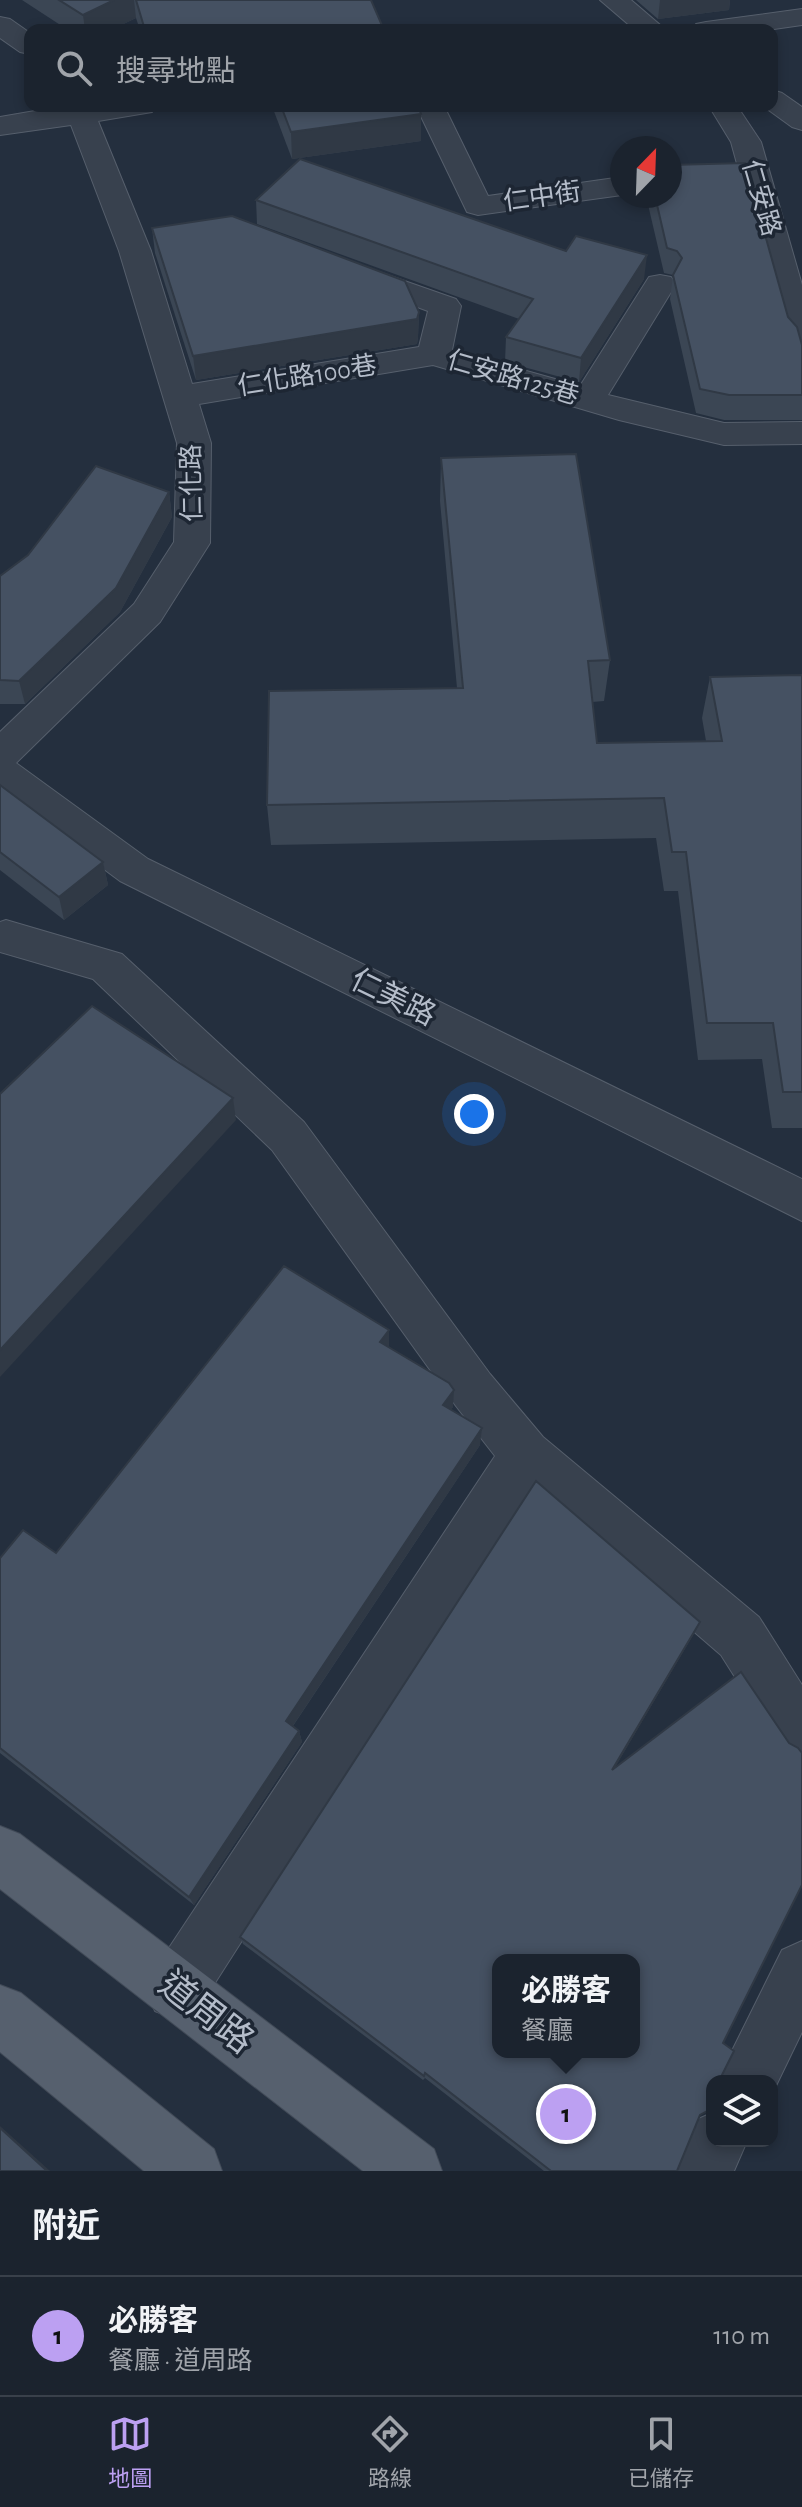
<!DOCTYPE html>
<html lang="zh-TW">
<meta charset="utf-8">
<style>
body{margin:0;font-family:"Alegreya Sans","Noto Sans TC",sans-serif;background:#282f3a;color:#f1f3f6}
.controls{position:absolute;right:24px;bottom:24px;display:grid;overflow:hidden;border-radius:16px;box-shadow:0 4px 12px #0003}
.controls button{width:72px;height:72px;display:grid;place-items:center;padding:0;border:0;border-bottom:2px solid #39404a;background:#1b232e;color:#f1f3f6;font:40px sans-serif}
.compass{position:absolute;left:610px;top:136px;width:72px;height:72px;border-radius:50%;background:#1b232e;box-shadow:0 4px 12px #0003;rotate:23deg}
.you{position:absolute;left:474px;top:1114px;width:28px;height:28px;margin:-20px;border:6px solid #fff;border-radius:50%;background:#1a73e8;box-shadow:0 0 0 12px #1a73e833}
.badge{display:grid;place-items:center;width:52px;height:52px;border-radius:50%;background:#bca0f2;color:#111;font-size:26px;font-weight:700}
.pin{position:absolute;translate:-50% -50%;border:4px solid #fff;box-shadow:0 2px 8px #0006}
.popup{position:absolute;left:492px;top:1954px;width:148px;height:104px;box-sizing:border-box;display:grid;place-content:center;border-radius:16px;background:#1b232e;filter:drop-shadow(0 2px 6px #0005);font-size:26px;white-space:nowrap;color:#a0a4aa}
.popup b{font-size:30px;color:#f1f3f6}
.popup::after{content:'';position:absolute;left:50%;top:100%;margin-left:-16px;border:16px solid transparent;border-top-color:#1b232e}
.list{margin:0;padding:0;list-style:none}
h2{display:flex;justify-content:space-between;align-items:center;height:104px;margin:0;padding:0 32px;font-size:34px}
h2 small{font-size:26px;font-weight:400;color:#a0a4aa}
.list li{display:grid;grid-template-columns:52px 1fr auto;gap:24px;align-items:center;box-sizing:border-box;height:120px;padding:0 32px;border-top:2px solid #39404a}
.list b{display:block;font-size:30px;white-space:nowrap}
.list p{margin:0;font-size:26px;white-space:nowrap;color:#a0a4aa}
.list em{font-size:26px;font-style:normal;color:#a0a4aa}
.icon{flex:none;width:44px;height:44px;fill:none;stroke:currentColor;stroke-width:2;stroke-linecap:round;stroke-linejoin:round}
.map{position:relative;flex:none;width:802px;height:2171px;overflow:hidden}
.search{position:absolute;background:#1b232e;box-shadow:0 4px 12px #0003;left:24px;right:24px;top:24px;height:88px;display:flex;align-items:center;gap:20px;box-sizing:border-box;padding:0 28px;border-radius:16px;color:#a0a4aa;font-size:30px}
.sheet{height:224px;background:#1b232e}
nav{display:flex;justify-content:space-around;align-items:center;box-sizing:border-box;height:112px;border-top:2px solid #39404a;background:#1b232e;font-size:22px;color:#a0a4aa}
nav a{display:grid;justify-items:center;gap:4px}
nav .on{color:#bca0f2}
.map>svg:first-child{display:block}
</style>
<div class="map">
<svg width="802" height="2171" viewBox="0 0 802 2171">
<rect width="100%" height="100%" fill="#242f3e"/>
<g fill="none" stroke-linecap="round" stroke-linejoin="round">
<defs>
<g id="minor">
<path d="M 600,0 L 631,0 L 666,30 L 635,30 Z"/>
<path d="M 802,9 L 802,25 L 767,30 L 692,30 L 696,24 L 706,22 Z"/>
<path d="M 0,17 L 10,19 L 30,33 L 30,54 L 20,52 L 0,38 Z"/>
<path d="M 772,90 L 782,93 L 802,107 L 802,130 L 792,127 L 763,106 L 772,106 Z"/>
<path d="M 64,106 L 156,106 L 152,112 L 98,121 L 151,251 L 192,384 L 419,347 L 428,311 L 342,279 L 337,272 L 342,265 L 353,263 L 456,299 L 461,306 L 452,350 L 580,386 L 649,277 L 660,275 L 671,277 L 676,284 L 608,395 L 724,423 L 802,422 L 802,444 L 724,445 L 619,420 L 433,365 L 199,404 L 211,443 L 210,543 L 160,622 L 16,763 L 148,859 L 802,1179 L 802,1221 L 120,881 L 0,792 L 0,732 L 134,604 L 174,542 L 177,443 L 119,251 L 71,125 L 0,135 L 0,117 Z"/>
<path d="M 416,106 L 444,106 L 488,196 L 622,177 L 622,195 L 478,215 L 467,212 Z"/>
<path d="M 709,106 L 737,106 L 761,142 L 802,285 L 802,351 L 791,348 L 786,341 L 731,142 Z"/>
<path d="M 6,920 L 122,954 L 304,1122 L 490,1374 L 543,1437 L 759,1617 L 802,1685 L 802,1761 L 783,1753 L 721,1655 L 530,1490 L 197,2011 L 176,2019 L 155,2011 L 147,1990 L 155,1969 L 495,1456 L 456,1406 L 272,1150 L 93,979 L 0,952 L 0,922 Z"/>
<path d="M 802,1941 L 802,2032 L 772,2094 L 772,2081 L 717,2081 L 782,1950 Z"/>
<path d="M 712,2113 L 712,2141 L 747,2141 L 734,2171 L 673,2171 L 696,2120 Z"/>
</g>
<g id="major">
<path d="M 0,1826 L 20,1834 L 434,2149 L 442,2171 L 363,2171 L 0,1889 Z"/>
<path d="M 0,1985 L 21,1993 L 214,2149 L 222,2171 L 144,2171 L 0,2052 Z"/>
</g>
</defs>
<use href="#minor" stroke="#565f6c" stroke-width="2"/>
<use href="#major" stroke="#414a57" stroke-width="2"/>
<use href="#minor" fill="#38414e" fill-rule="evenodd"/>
<use href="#major" fill="#56606e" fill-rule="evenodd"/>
</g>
<g fill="#3b4654">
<path d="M 22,0 L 371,0 L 384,30 L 140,30 L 136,18 L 111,30 L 68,30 Z"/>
<path d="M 636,0 L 730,0 L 729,10 L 658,19 Z"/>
<path d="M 272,106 L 418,106 L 421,114 L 421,141 L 292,159 Z"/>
<path d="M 646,196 L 670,196 L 788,317 L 802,345 L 802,420 L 724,420 L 696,413 L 670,299 L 673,275 L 664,273 Z"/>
<path d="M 256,200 L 644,279 L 579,382 L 505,362 L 506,337 L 519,319 L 257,224 Z"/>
<path d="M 152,228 L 419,312 L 418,337 L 417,344 L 196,380 L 155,253 Z"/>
<path d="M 441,458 L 610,660 L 604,701 L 592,702 L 597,743 L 706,741 L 702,718 L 710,677 L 802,675 L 802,1128 L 772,1128 L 762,1059 L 698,1060 L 678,891 L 664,891 L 656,838 L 271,845 L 267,805 L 457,688 L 440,501 Z"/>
<path d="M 169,492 L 172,517 L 120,612 L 25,704 L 0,704 L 0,576 Z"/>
<path d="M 0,785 L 103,862 L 108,885 L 64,920 L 0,870 Z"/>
<path d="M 389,1330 L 389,1347 L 453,1407 L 451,1409 L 480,1445 L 293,1726 L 299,1731 L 302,1742 L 194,1905 L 0,1753 L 0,1558 L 56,1553 Z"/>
<path d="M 693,1635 L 615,1767 L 723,2043 L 700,2115 L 677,2171 L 544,2171 L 425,2078 L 423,2080 L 243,1944 L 240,1937 Z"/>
</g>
<g fill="#303945">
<path d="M 114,0 L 134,0 L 136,18 L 111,30 L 85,30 L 83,15 Z"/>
<path d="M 660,0 L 730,0 L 729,10 L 658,19 Z"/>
<path d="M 421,114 L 421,141 L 292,159 L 291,132 Z"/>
<path d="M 647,255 L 644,279 L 579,382 L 581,358 Z"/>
<path d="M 419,312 L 418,337 L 417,344 L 196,380 L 193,356 Z"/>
<path d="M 169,492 L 172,517 L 120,612 L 25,704 L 19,681 Z"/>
<path d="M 103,862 L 108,885 L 64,920 L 59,897 Z"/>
<path d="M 233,1098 L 236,1120 L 0,1377 L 0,1350 Z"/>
<path d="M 389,1330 L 389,1348 L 380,1342 Z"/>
<path d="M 454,1390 L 453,1407 L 443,1421 L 443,1405 Z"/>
<path d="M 482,1428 L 480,1445 L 288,1733 L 286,1721 Z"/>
<path d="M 700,1622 L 693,1635 L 607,1781 L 612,1770 Z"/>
<path d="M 299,1731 L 302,1742 L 194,1905 L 189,1897 Z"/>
<path d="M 0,2126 L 50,2171 L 47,2171 L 0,2128 Z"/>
</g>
<g fill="#455162" stroke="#303945" stroke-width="2" fill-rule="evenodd">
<path d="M 59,0 L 114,0 L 83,15 Z"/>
<path d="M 136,0 L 371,0 L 384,30 L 145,30 Z"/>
<path d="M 281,106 L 418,106 L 421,114 L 291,132 Z"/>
<path d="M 300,159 L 566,251 L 576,236 L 647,255 L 581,358 L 506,337 L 533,299 L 256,200 Z"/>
<path d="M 745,163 L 788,317 L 797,327 L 802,345 L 802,395 L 729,395 L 700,389 L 673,275 L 682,258 L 677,251 L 667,248 L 655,196 L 670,196 L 670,165 Z"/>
<path d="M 232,216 L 405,281 L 419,312 L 417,319 L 193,356 L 152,228 Z"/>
<path d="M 576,454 L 610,660 L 588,661 L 597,743 L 722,741 L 710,677 L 802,675 L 802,1092 L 783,1092 L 773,1023 L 707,1023 L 686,852 L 672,852 L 664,798 L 267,805 L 269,691 L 463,688 L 441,458 Z"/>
<path d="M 96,466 L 169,492 L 116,588 L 19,681 L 0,680 L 0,576 L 28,555 Z"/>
<path d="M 0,785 L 103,862 L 59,897 L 0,852 Z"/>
<path d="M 92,1006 L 233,1098 L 0,1350 L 0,1094 Z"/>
<path d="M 284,1266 L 389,1330 L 380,1342 L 449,1383 L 454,1390 L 443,1405 L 482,1428 L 286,1721 L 299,1731 L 189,1897 L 0,1748 L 0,1558 L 23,1530 L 56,1553 Z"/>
<path d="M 536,1481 L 700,1622 L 612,1770 L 741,1672 L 789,1743 L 798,1748 L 802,1753 L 802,1885 L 723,2043 L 734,2051 L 722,2075 L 725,2079 L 724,2081 L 712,2081 L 712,2104 L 709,2110 L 700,2115 L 677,2171 L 551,2171 L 425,2073 L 424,2076 L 240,1937 ZM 498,1960 L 634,1960 L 634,2052 L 498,2052 Z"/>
<path d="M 0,2128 L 47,2171 L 0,2171 Z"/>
</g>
<g text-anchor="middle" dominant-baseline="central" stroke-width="7" stroke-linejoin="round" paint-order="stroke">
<g font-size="26" fill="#b4bcc9" stroke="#1d2633">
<text transform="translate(542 197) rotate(-8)">仁中街</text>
<text transform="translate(761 198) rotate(74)">仁安路</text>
<text transform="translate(307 376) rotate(-9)">仁化路100巷</text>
<text transform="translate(513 378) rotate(16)">仁安路125巷</text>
<text transform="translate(192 483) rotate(-91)">仁化路</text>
</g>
<g font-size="30" fill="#b4bcc9" stroke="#1d2633">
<text transform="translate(393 998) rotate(26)">仁美路</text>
</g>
<g font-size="36" fill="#b4bcc9" stroke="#1d2633">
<text transform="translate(206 2013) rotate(38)">道周路</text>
</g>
</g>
</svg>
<div class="controls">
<button><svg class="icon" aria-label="layers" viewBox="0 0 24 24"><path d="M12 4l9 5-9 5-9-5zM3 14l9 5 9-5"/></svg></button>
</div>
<svg class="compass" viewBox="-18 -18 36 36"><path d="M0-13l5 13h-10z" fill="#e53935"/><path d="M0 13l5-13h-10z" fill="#a0a4aa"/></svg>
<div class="you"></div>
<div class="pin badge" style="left:566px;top:2114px">1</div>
<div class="popup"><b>必勝客</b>餐廳</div>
<div class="search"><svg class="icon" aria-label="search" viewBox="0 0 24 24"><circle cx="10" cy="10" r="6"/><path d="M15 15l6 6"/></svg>搜尋地點</div>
</div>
<section class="sheet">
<h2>附近<small></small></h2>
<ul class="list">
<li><span class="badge">1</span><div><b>必勝客</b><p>餐廳 · 道周路</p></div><em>110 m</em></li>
</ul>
</section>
<nav>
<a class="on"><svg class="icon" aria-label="map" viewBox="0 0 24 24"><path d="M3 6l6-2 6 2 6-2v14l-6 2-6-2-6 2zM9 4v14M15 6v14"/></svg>地圖</a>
<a><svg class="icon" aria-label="directions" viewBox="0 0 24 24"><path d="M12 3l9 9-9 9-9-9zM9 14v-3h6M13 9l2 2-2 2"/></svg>路線</a>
<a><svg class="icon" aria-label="saved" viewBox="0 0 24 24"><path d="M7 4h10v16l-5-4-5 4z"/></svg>已儲存</a>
</nav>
